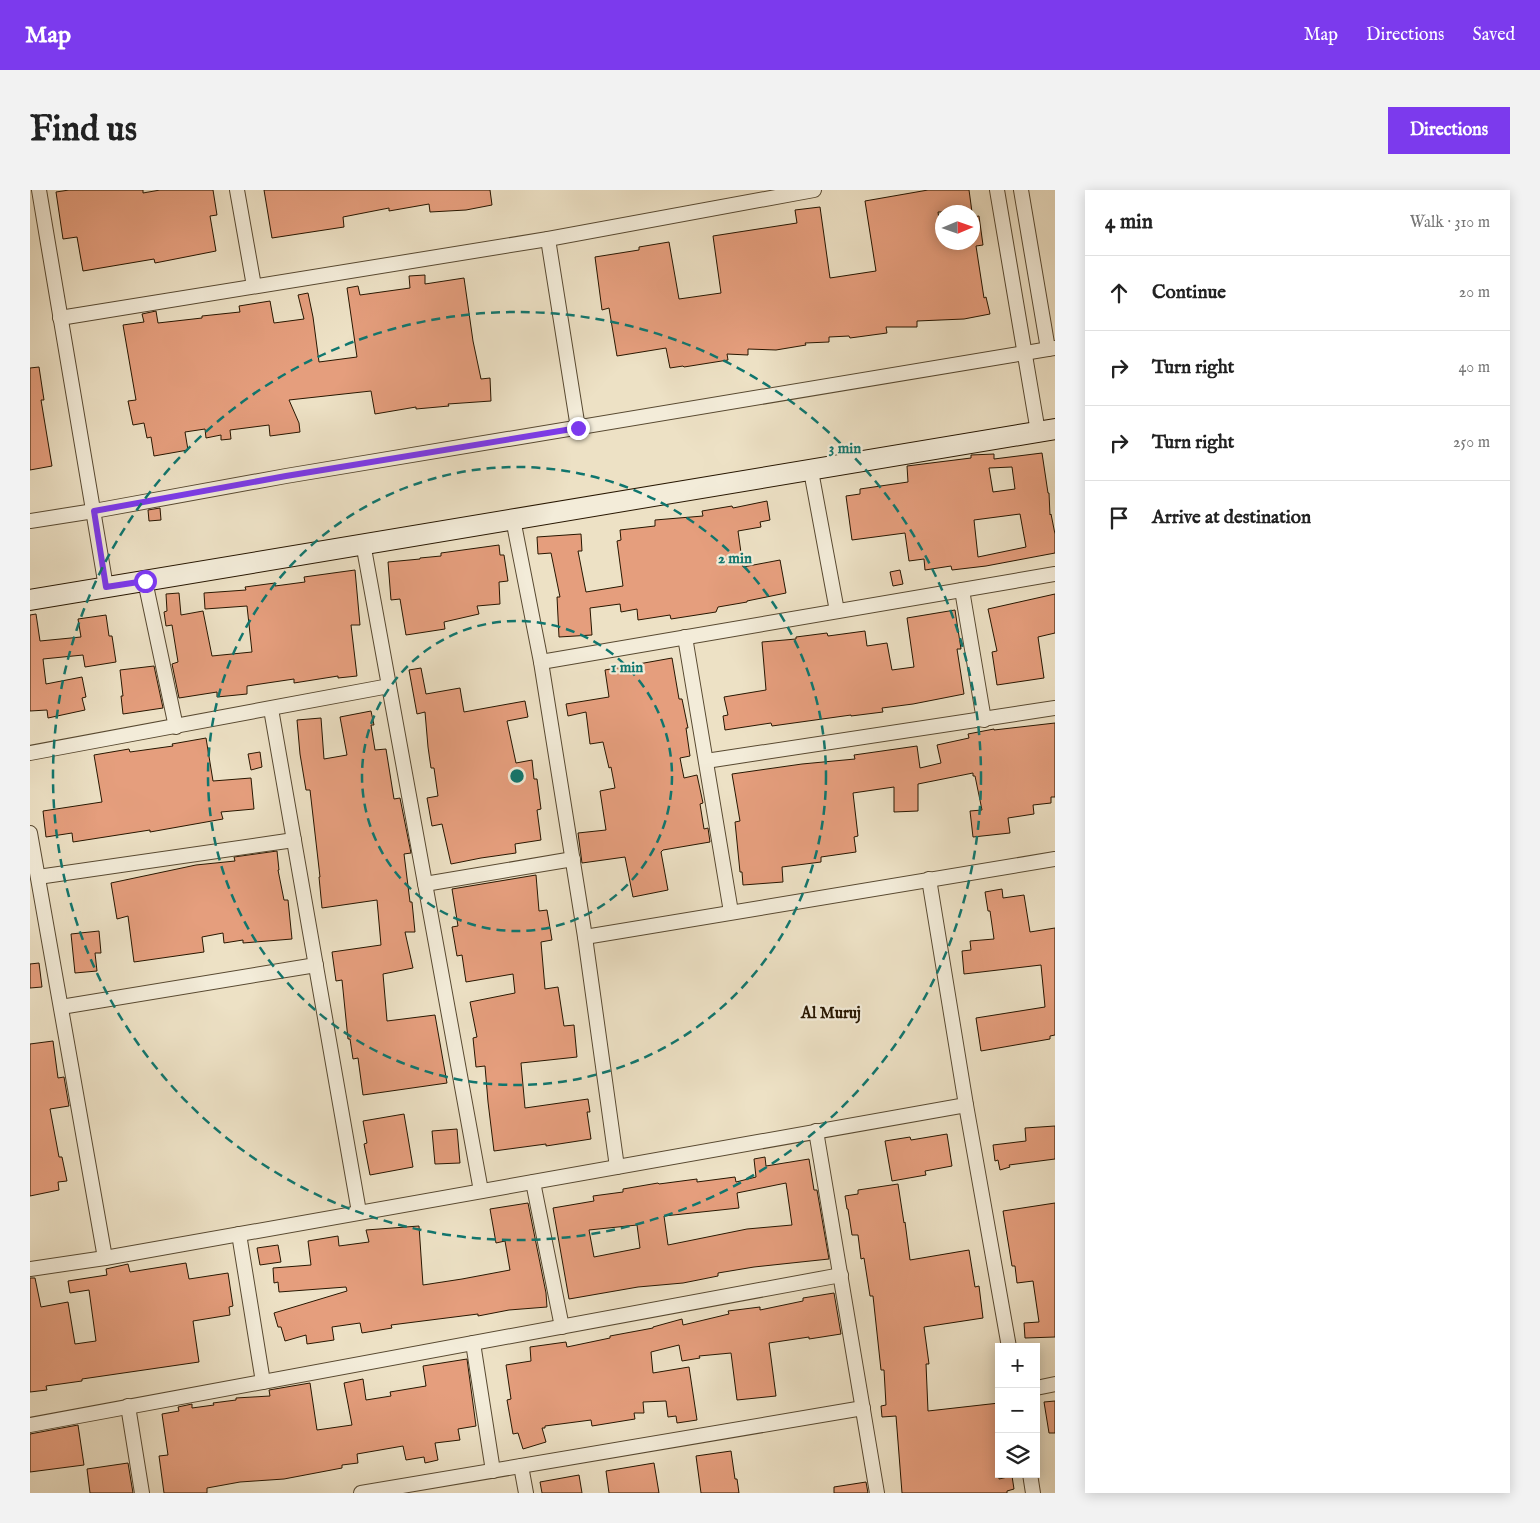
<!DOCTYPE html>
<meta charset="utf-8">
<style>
body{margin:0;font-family:"IM FELL English",serif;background:#f2f2f2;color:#222}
.controls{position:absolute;right:15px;bottom:15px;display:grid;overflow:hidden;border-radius:0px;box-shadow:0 2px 12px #0003}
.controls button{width:45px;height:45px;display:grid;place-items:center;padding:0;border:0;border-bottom:1px solid #e0e0e0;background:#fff;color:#222;font:25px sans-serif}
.compass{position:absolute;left:905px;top:15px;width:45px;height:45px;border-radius:50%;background:#fff;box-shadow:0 2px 12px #0003;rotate:88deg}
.stop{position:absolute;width:15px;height:15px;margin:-11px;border:4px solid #7c3aed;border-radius:50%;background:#fff}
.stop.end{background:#7c3aed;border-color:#fff;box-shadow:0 1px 5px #0008}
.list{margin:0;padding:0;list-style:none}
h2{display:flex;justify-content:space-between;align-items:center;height:65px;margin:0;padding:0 20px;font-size:21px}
h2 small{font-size:16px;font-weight:400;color:#767676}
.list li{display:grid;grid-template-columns:32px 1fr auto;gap:15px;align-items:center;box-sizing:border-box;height:75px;padding:0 20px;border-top:1px solid #e0e0e0}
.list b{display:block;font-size:19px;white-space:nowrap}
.list em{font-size:16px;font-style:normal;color:#767676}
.icon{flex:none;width:28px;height:28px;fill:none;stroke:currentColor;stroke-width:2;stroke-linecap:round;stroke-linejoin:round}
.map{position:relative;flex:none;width:1025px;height:1303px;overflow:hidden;border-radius:0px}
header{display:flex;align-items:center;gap:30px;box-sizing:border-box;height:70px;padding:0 25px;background:#7c3aed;color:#fff}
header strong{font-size:24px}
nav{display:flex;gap:28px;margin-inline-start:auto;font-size:18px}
.intro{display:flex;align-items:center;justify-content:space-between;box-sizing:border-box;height:120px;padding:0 30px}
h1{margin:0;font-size:35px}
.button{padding:12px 22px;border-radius:0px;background:#7c3aed;color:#fff;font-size:18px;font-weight:700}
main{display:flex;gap:30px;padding:0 30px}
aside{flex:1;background:#fff;border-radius:0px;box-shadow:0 2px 12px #0003}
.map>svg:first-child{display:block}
</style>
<header>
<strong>Map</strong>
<nav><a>Map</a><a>Directions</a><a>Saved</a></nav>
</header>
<div class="intro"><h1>Find us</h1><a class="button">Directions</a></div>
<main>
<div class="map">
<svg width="1025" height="1303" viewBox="0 0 1025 1303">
<rect width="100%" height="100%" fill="#ede1c5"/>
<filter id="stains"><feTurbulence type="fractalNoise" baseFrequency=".004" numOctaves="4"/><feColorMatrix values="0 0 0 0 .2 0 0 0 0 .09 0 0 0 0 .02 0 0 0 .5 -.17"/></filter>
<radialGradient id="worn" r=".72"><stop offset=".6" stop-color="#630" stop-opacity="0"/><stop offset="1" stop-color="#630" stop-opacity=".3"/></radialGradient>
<g fill="#e59e7d" stroke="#271600" fill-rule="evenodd">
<path d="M 39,0 L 113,0 L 113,3 L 130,0 L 183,0 L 187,25 L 180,26 L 186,61 L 125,73 L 124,69 L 53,81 L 47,47 L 33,49 L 26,2 Z"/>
<path d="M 234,0 L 460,0 L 462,15 L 436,20 L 400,22 L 399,14 L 359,21 L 359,18 L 313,27 L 314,37 L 242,48 Z"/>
<path d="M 898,0 L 939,0 L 942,22 L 908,22 L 912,52 L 942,52 L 942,27 L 949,26 L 953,55 L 946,56 L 954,108 L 956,107 L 960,124 L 934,129 L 887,131 L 887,137 L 856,137 L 857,143 L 820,148 L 819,146 L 799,147 L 799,152 L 775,153 L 776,155 L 746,160 L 718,159 L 718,165 L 697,164 L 698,170 L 654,177 L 653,176 L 640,178 L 636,158 L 587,166 L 579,118 L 572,120 L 565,67 L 609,60 L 609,57 L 639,52 L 649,109 L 691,103 L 683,46 L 767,33 L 765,20 L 790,17 L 800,88 L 846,81 L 835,11 Z"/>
<path d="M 395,85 L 395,94 L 434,88 L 443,151 L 451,189 L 460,188 L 461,211 L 418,214 L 419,216 L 386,219 L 386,217 L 345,224 L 341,201 L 259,210 L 269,233 L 270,242 L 240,246 L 239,235 L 200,240 L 201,249 L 191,250 L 191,245 L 176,248 L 175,239 L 155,242 L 158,260 L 124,266 L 121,247 L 117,248 L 114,233 L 103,235 L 98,211 L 106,210 L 93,135 L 114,132 L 112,124 L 126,121 L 128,133 L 172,128 L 172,126 L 210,122 L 209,116 L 240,111 L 244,133 L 274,129 L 268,105 L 278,103 L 283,127 L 289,172 L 327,167 L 317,98 L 328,96 L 330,105 L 380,98 L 379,86 Z"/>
<path d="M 9,177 L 14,210 L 11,210 L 22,276 L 0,280 L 0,178 Z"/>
<path d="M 1012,263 L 1018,303 L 1019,303 L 1020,325 L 1021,324 L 1025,344 L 1025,363 L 956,376 L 922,380 L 921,376 L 895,380 L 894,369 L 879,371 L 875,343 L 822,350 L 816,306 L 830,304 L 830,299 L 878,292 L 877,276 L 941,268 L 941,265 L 964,264 L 964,269 ZM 982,277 L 985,299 L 963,302 L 959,278 ZM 990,324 L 996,357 L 948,367 L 944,330 Z"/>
<path d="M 737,311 L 740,330 L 730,332 L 731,337 L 708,341 L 713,377 L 750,370 L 756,403 L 717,411 L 717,412 L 688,417 L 686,422 L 641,429 L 640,425 L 608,430 L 607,419 L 591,422 L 590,414 L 560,418 L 562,445 L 529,447 L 527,407 L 530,407 L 521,363 L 508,364 L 507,347 L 551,344 L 552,361 L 548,361 L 556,402 L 593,396 L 587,351 L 591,350 L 590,340 L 625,336 L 625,330 L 673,326 L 672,321 L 702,316 L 703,318 Z"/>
<path d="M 130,318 L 131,330 L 119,331 L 118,320 Z"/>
<path d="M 469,355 L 470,365 L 474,365 L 478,391 L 469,392 L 470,414 L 447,416 L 449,424 L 414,432 L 415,439 L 376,445 L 370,409 L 361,410 L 358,372 L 390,369 L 390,368 L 411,366 L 411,363 Z"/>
<path d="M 325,380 L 330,435 L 321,435 L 327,486 L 308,488 L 308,486 L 264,493 L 264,489 L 217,496 L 217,504 L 187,507 L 187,502 L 149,508 L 142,474 L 148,472 L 142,435 L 136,436 L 134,422 L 137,421 L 136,404 L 149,403 L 151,425 L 173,421 L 182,466 L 222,462 L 217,416 L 175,419 L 174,403 L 216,400 L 215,397 L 245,393 L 245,396 L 275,392 L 274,387 Z"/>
<path d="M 870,380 L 873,394 L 863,396 L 860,382 Z"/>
<path d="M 1025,404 L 1025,443 L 1008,447 L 1014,488 L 967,495 L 962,462 L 967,461 L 958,419 Z"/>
<path d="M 925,420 L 931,459 L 927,459 L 934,504 L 883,514 L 852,518 L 853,522 L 821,526 L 821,525 L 742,536 L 741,533 L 695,540 L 693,526 L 698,525 L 694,507 L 736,500 L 732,452 L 766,449 L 766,447 L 797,443 L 798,446 L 835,441 L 837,456 L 857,453 L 862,480 L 884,477 L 877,428 Z"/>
<path d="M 6,424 L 10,451 L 51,447 L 48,429 L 76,425 L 79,446 L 82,446 L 86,472 L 55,477 L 53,465 L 13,469 L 16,494 L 52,487 L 56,507 L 52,508 L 55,520 L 18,528 L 17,520 L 0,521 L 0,425 Z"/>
<path d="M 642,468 L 649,509 L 652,509 L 658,538 L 656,538 L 660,566 L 650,568 L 654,588 L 667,585 L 673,613 L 670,614 L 674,639 L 678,638 L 680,652 L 633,660 L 631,662 L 638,700 L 603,707 L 595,667 L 552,673 L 548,643 L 576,640 L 570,601 L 585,598 L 581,577 L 579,578 L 573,552 L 560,554 L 556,522 L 538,526 L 536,514 L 579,507 L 575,480 Z"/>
<path d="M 124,476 L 133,518 L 93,524 L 91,506 L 93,506 L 90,480 Z"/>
<path d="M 391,478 L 396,504 L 430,498 L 434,522 L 495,511 L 498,527 L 477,531 L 486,573 L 502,570 L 504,589 L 507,589 L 511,619 L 507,620 L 511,650 L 485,654 L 486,663 L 451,668 L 421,674 L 412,634 L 402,636 L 397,608 L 408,606 L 404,578 L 401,578 L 398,557 L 395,522 L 387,524 L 379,480 Z"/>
<path d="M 341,521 L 344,535 L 341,535 L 345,560 L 356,559 L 364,609 L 370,608 L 381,663 L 374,664 L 380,712 L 382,712 L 385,742 L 375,742 L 383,778 L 353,784 L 357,831 L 405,825 L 417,893 L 333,905 L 328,868 L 323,869 L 320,849 L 318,849 L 312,790 L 306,791 L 302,762 L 351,755 L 347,710 L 292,718 L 289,687 L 290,687 L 280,600 L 276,600 L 270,564 L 267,530 L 291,528 L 294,569 L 317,565 L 310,527 Z"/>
<path d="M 1025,533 L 1025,607 L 1021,607 L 1021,613 L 1003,615 L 1004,624 L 978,628 L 980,643 L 943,647 L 940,621 L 952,620 L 945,586 L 943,586 L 943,583 L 888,594 L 888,621 L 864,622 L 864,597 L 823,603 L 828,646 L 824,647 L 826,662 L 791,667 L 791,672 L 752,677 L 753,692 L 713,695 L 712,682 L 710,682 L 705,632 L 710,631 L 702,584 L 772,574 L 825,569 L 824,565 L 887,556 L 890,578 L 911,573 L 907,555 L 939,548 L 938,544 L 964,539 L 964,540 Z"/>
<path d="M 176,548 L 183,591 L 221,588 L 224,619 L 191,622 L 193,629 L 120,642 L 120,640 L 43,652 L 42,643 L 16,647 L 13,621 L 72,612 L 64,565 L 99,559 L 100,562 L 143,556 L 142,554 Z"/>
<path d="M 230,562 L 232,577 L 221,580 L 218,564 Z"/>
<path d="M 247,661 L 249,680 L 248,680 L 254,710 L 258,710 L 262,749 L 213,753 L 213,750 L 194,753 L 193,743 L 172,747 L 174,762 L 104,772 L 98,726 L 87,729 L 81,693 L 166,675 L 205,671 L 204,667 Z"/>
<path d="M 506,685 L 509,721 L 517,720 L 522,750 L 511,752 L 515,799 L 528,797 L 534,836 L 544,835 L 547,867 L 491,873 L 495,918 L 558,909 L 560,922 L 557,922 L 561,949 L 516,956 L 516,954 L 464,961 L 458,912 L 455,876 L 446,877 L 443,848 L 447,847 L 440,812 L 485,803 L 483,784 L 436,792 L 432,765 L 427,766 L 422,737 L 428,736 L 422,699 Z"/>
<path d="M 972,699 L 973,708 L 994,705 L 1000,742 L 1025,738 L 1025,845 L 1020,846 L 1020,849 L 951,861 L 946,828 L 1015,817 L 1011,775 L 934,784 L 932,761 L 941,760 L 940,751 L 964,749 L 960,721 L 958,721 L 955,702 Z"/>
<path d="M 69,741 L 71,763 L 65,763 L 67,781 L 45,783 L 41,744 Z"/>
<path d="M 9,773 L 12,797 L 0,798 L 0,774 Z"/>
<path d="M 23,851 L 28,888 L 34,887 L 39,916 L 20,919 L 29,967 L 32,967 L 37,991 L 28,992 L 29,1000 L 0,1006 L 0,854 Z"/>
<path d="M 374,924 L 383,977 L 340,985 L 334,954 L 337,953 L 333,931 Z"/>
<path d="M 1025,936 L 1025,969 L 979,975 L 980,977 L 970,980 L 968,970 L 965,971 L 963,955 L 996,951 L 995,938 Z"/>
<path d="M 427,939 L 430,973 L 405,974 L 402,941 Z"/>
<path d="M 917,944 L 922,976 L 895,981 L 896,985 L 862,991 L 855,951 L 880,947 L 881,950 Z"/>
<path d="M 735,967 L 736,976 L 779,969 L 784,1000 L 787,1000 L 799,1069 L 724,1077 L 688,1083 L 688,1086 L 653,1093 L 608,1097 L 539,1109 L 523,1018 L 564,1011 L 563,1006 L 593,1002 L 593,999 L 628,993 L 629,994 L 667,989 L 667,992 L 705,987 L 706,992 L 726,987 L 724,969 ZM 756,993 L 762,1035 L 717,1039 L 638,1055 L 634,1026 L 709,1018 L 707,1003 ZM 607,1035 L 610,1058 L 564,1067 L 559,1040 Z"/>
<path d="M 868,994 L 874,1033 L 875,1032 L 880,1070 L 939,1060 L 945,1097 L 949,1096 L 953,1128 L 894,1137 L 899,1174 L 896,1174 L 898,1221 L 969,1213 L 969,1289 L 982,1286 L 984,1299 L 977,1301 L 977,1303 L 872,1303 L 866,1226 L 852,1227 L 851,1216 L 856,1215 L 854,1180 L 851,1180 L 843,1106 L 840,1106 L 834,1068 L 831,1069 L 828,1045 L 822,1045 L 818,1019 L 817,1019 L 815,1006 L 828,1004 L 828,1000 Z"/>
<path d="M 498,1013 L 516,1103 L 517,1117 L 479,1120 L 448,1126 L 448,1124 L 361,1135 L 362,1138 L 332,1143 L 330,1133 L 302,1137 L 304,1150 L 277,1154 L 276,1145 L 255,1151 L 251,1137 L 248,1137 L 244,1123 L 317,1101 L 316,1097 L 249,1102 L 248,1092 L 244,1093 L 243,1078 L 281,1075 L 278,1051 L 308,1046 L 309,1056 L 339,1052 L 336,1040 L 389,1036 L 393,1095 L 432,1089 L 480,1080 L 475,1051 L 466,1053 L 460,1019 Z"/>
<path d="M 1025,1013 L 1025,1147 L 995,1148 L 994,1133 L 1009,1132 L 1003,1091 L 987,1093 L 985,1076 L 982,1076 L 973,1021 Z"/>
<path d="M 248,1055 L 251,1072 L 230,1075 L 227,1058 Z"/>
<path d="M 156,1073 L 159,1089 L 198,1083 L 203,1116 L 199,1117 L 200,1125 L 163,1131 L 169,1172 L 52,1189 L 52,1191 L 16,1196 L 17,1200 L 0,1202 L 0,1088 L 5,1088 L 11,1117 L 38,1112 L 45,1154 L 66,1151 L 59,1100 L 40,1103 L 38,1091 L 77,1085 L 76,1079 L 98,1074 L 100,1082 Z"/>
<path d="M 804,1103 L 811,1144 L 779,1149 L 779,1147 L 739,1153 L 746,1206 L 707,1210 L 701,1163 L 669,1166 L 670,1168 L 652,1171 L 649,1155 L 621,1162 L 623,1183 L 659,1177 L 667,1230 L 647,1233 L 646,1226 L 638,1227 L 636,1211 L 613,1212 L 614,1223 L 604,1223 L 605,1229 L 562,1236 L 561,1230 L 515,1236 L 515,1238 L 512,1238 L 516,1252 L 493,1259 L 488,1243 L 483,1244 L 477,1210 L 481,1209 L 476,1175 L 501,1171 L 500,1157 L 536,1152 L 537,1157 L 580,1148 L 580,1146 L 623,1138 L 623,1137 L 652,1129 L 653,1135 L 699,1124 L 698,1121 L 730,1117 L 730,1120 L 773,1111 L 773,1108 Z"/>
<path d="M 437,1169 L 446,1236 L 428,1239 L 430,1250 L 405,1253 L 408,1270 L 395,1273 L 394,1267 L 376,1270 L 373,1256 L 327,1264 L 328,1273 L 312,1275 L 312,1278 L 254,1289 L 210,1292 L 177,1298 L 177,1303 L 134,1303 L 129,1266 L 138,1265 L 132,1224 L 149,1221 L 148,1217 L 162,1214 L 162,1218 L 184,1215 L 183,1213 L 206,1210 L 206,1208 L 240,1206 L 239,1200 L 280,1193 L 287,1240 L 322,1235 L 314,1193 L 333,1189 L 336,1210 L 361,1206 L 360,1202 L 396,1196 L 393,1176 Z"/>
<path d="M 1025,1211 L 1025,1243 L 1019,1243 L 1014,1212 Z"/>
<path d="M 48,1235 L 54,1275 L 0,1282 L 0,1244 Z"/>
<path d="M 701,1261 L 705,1289 L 707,1289 L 709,1303 L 671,1303 L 666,1266 Z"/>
<path d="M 98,1273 L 103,1303 L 60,1303 L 57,1279 Z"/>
<path d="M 624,1273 L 629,1303 L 579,1303 L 576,1281 Z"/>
<path d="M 549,1285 L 552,1303 L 512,1303 L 510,1292 Z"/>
<path d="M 836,1292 L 838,1303 L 804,1303 L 804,1297 Z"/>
</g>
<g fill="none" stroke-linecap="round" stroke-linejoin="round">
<defs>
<g id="street">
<path d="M 9,0 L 76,397"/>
<path d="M 207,0 L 224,96"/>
<path d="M 967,0 L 1008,242"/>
<path d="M 991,0 L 1018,159"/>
<path d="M 518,49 L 548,238"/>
<path d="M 30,128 L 518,49 L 784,0"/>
<path d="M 781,281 L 807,421"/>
<path d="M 483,329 L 511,472 L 555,747 L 587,977"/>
<path d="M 0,331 L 64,321 L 256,286 L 1025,158"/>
<path d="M 333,353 L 451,1001"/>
<path d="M 115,391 L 146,537"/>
<path d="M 932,400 L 954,530"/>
<path d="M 655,447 L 701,722"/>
<path d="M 511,472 L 1025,384"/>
<path d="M 241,519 L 329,1022"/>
<path d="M 0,563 L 359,496"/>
<path d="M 676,571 L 1025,518"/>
<path d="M 0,643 L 75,1068"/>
<path d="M 8,687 L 264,650"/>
<path d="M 899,689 L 936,915 L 979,1157"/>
<path d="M 395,694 L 543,669"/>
<path d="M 555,747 L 1025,669"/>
<path d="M 31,817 L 286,775"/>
<path d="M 786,941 L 847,1303"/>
<path d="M 503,992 L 532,1137"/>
<path d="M 209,1044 L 233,1192"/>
<path d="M 0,1079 L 75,1068 L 936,915"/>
<path d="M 443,1153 L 463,1281"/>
<path d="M 1006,1198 L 1025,1194"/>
<path d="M 98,1216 L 112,1303"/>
<path d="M 0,1235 L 811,1085"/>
<path d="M 491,1276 L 496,1303"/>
<path d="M 1000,1284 L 1003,1303"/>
<path d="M 331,1303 L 833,1218"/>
</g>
<path id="secondary" d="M 0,410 L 1025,239"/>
</defs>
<use href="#street" stroke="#584931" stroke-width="16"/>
<use href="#secondary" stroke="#271600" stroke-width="22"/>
<use href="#street" stroke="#f3ecd9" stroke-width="14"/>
<use href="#secondary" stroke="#f3ecd9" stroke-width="20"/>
</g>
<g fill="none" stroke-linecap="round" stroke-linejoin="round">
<path stroke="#7c3aed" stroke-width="6" d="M 115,391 L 76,397 L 64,321 L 256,286 L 548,238"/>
</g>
<g fill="none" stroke="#0f766e" stroke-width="2.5" stroke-dasharray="9 6">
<circle cx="487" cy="586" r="155"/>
<circle cx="487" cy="586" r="309"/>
<circle cx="487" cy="586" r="464"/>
</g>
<g text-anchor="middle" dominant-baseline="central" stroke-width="4.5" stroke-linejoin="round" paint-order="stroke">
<g font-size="16" font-weight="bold" fill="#271600" stroke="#f3ecd9">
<text x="801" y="824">Al Muruj</text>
</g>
</g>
<circle cx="487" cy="586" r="8" fill="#0f766e" stroke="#f3ecd9" stroke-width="2.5"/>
<g font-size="15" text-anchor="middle" font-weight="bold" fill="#0f766e" stroke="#f3ecd9" stroke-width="4.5" stroke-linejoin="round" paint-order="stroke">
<text x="815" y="263">3 min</text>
<text x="705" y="373">2 min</text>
<text x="597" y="482">1 min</text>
</g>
<rect width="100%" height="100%" filter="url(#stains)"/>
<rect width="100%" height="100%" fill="url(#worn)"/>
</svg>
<div class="controls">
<button>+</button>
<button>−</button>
<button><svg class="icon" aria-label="layers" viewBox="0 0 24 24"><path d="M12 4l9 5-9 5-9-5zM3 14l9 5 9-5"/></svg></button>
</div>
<svg class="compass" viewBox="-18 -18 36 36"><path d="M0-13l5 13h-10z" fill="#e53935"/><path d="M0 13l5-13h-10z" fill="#767676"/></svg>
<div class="stop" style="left:115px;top:391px"></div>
<div class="stop end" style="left:548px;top:238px"></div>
</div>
<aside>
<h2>4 min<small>Walk · 310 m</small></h2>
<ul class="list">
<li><svg class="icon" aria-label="ahead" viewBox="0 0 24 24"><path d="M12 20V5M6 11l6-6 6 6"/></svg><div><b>Continue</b></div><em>20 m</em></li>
<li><svg class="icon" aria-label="right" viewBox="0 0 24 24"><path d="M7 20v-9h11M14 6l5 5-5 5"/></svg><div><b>Turn right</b></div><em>40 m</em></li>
<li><svg class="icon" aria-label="right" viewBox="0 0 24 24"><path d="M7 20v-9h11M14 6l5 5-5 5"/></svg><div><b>Turn right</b></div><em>250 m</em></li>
<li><svg class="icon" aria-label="arrive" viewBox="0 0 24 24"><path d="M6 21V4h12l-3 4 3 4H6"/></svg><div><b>Arrive at destination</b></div></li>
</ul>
</aside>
</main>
